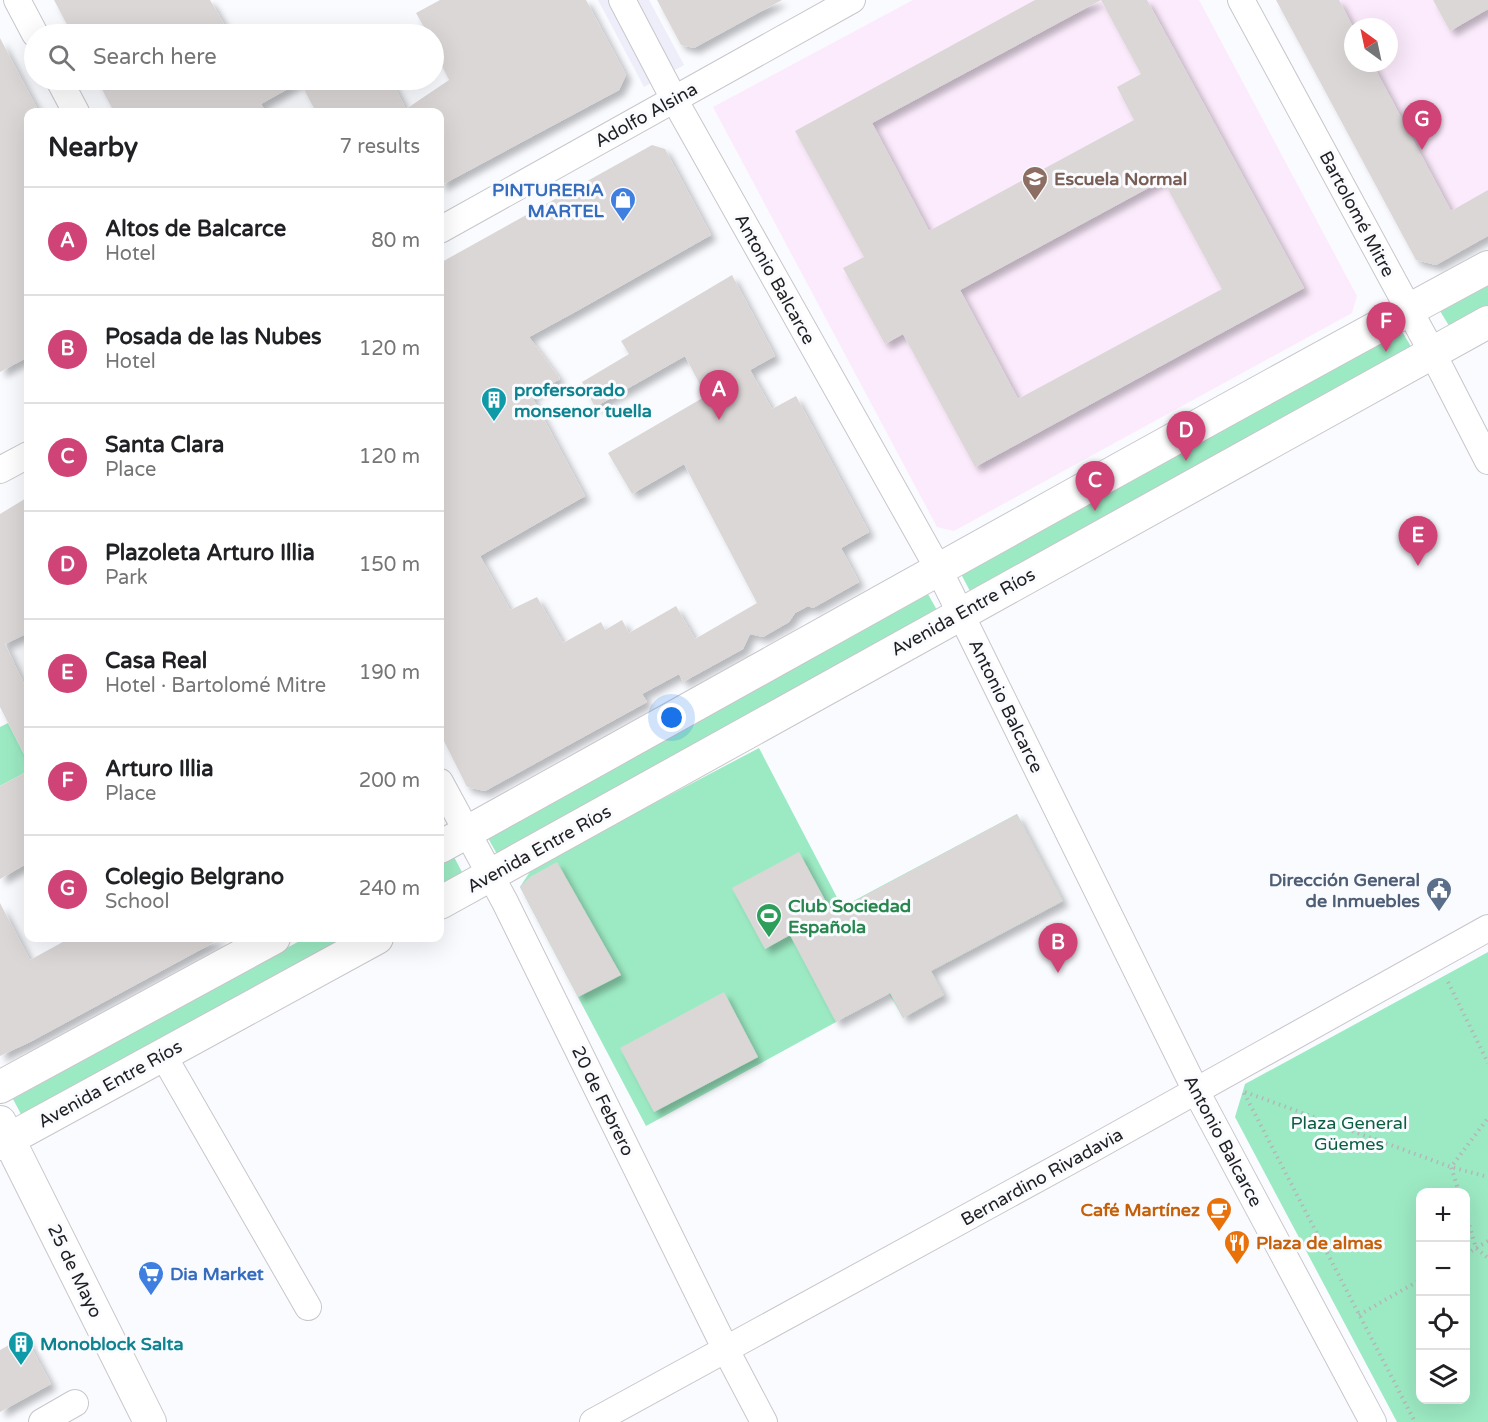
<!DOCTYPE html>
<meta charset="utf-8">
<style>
body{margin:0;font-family:"Varela Round",sans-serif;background:#f2f2f2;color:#202124}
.controls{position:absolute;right:18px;bottom:18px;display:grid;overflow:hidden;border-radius:12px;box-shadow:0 6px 24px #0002}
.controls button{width:54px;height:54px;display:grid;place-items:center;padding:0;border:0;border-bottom:2px solid #e0e0e0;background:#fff;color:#202124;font:30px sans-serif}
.compass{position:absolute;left:1344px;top:18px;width:54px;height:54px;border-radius:50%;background:#fff;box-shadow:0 6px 24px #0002;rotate:327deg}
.you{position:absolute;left:672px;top:718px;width:21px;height:21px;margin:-15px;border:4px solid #fff;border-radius:50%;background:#1a73e8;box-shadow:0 0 0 9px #1a73e833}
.badge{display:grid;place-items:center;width:39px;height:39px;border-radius:50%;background:#cf4377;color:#fff;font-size:20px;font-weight:700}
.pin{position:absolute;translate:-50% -50px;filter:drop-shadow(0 2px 3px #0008)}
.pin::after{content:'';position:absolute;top:32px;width:21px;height:18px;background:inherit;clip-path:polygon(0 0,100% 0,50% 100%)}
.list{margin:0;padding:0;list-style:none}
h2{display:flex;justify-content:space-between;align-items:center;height:78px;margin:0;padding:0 24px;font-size:26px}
h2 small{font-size:20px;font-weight:400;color:#757577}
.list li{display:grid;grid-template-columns:39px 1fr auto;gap:18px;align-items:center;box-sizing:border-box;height:108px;padding:0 24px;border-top:2px solid #e0e0e0}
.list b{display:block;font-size:22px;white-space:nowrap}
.list p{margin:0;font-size:20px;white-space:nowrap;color:#757577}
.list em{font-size:20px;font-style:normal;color:#757577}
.icon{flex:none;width:33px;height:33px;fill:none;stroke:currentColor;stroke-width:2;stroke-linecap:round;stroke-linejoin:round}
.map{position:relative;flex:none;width:1488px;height:1422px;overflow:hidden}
.search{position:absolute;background:#fff;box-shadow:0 6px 24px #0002;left:24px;top:24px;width:420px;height:66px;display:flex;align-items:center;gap:15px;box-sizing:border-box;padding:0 21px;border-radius:33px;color:#757577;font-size:22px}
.panel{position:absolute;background:#fff;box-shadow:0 6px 24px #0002;left:24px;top:108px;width:420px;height:834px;border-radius:12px}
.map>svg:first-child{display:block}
</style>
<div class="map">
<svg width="1488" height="1422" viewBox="0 0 1488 1422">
<defs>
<filter id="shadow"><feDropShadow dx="5.5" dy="5.5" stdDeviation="3" flood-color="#0004"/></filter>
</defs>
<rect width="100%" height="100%" fill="#fafbff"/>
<path fill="#edeefa" d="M 598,0 L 649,0 L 684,65 L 644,87 Z"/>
<g fill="#fcebfc" fill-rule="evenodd">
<path d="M 913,0 L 1199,0 L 1357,296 L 1352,313 L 954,531 L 937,527 L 713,107 Z"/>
<path d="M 1276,0 L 1488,0 L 1488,237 L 1436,265 L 1416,260 ZM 1353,27 L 1389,27 L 1389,63 L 1353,63 Z"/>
</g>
<g fill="#9ceac3" fill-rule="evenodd">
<path d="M 1488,285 L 1488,309 L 1451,329 L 1440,311 Z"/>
<path d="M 1401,330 L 1412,348 L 971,593 L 961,574 Z"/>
<path d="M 928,594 L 938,612 L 498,856 L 488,838 Z"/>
<path d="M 8,723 L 28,762 L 28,771 L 0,786 L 0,727 Z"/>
<path d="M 759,748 L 842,907 L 1017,814 L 1063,901 L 931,971 L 944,995 L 903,1018 L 889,993 L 646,1126 L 520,887 L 533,867 Z"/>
<path d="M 453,855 L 463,874 L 440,887 L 440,863 Z"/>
<path d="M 305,938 L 348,938 L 23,1118 L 13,1099 Z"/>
<path d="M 1488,952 L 1488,1422 L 1397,1422 L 1235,1117 L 1245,1084 ZM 1420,1192 L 1466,1192 L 1466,1400 L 1420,1400 Z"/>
</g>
<g fill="#dcd7d7" fill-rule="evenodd" filter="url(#shadow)">
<path d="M 54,0 L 210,0 L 230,34 L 72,34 Z"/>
<path d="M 440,0 L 586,0 L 626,75 L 619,90 L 440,186 L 440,112 L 316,112 L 300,82 L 261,104 L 266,112 L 114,112 L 97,80 L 391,80 L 406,109 L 449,80 L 434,50 L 434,34 L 428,34 L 416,13 Z"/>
<path d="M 657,0 L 782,0 L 694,48 L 681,45 Z"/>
<path d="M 1035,0 L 1147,0 L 1304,288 L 975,467 L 903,334 L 885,344 L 843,268 L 864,257 L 795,131 ZM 1101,0 L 1141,74 L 1117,87 L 1134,120 L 929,231 L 872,123 ZM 1163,180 L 1222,289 L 1018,399 L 960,290 Z"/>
<path d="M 1276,0 L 1339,0 L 1353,27 L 1353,63 L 1372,63 L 1451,211 L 1488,190 L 1488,236 L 1436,265 L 1416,260 Z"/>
<path d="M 1433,0 L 1488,0 L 1488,9 L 1450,31 Z"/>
<path d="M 0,38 L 39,112 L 28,112 L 28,357 L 0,372 Z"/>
<path d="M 652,145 L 665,149 L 711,235 L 575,312 L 529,337 L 560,379 L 531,395 L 585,496 L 480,556 L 510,610 L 537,597 L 563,643 L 601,622 L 605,630 L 622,620 L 629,633 L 676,606 L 695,639 L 757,603 L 684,464 L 632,494 L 608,453 L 706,396 L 685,356 L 595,407 L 582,382 L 629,354 L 621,341 L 732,275 L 775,356 L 750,370 L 772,409 L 796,396 L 869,532 L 841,548 L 859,582 L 813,608 L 808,606 L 795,613 L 789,622 L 763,637 L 750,634 L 743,649 L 683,682 L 679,674 L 642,694 L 647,702 L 485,791 L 467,787 L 440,733 L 440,263 Z"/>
<path d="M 28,497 L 28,633 L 5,644 L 28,692 L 28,762 L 0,707 L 0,514 Z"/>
<path d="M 28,771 L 28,863 L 0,879 L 0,786 Z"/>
<path d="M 1017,814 L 1063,901 L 931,971 L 944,995 L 903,1018 L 890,993 L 836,1022 L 790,935 L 765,949 L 732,888 L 799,852 L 832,913 Z"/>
<path d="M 557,862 L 621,975 L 578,997 L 520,887 L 530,877 Z"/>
<path d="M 0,903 L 30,960 L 70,938 L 222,938 L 30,1042 L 0,1056 Z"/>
<path d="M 724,992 L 758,1057 L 654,1112 L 620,1048 Z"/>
<path d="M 25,1336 L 51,1384 L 0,1412 L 0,1350 Z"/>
</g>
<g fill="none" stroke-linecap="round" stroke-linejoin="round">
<defs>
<g id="minor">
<path d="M 17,0 L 35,34"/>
<path d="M 622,0 L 674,99 L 939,570 L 1196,1091 L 1373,1422"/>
<path d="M 1241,0 L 1432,352 L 1488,461"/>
<path d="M 59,80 L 76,112"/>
<path d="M 440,230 L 852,0"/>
<path d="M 0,470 L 28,455"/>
<path d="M 440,782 L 505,902 L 726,1350 L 764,1422"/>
<path d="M 163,1055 L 308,1307"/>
<path d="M 42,1422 L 75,1403"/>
<path d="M 593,1422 L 1090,1150 L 1488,928"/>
</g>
<g id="major">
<path d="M 440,847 C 789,654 1136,457 1488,267"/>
<path d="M 440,903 L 1488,322"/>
<path d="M 0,1087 L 274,938"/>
<path d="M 0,1122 L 150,1422"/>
<path d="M 0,1144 L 377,938"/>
</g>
</defs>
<use href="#minor" stroke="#c7c7cb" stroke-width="28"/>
<use href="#major" stroke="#c7c7cb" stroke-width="34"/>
<g stroke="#b5b6b9" stroke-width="4" stroke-dasharray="1.5 4.5" stroke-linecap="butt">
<path d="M 1448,982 L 1488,1063"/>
<path d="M 1245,1092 L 1451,1167 L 1488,1177"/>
<path d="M 1244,1093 L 1415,1422"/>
<path d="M 1459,1192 L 1451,1167 L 1488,1118"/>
<path d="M 1466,1214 L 1476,1248 L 1488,1258"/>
<path d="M 1466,1254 L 1488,1241"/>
<path d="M 1359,1315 L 1420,1280"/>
</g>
<use href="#minor" stroke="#fff" stroke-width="26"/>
<use href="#major" stroke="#fff" stroke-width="32"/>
</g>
<defs>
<symbol id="school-pin" viewBox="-11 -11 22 30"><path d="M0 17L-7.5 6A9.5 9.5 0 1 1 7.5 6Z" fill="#8d6e63" stroke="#fafbff"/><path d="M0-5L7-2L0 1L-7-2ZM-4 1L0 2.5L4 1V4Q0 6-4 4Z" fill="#fff"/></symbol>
<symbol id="shop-pin" viewBox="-11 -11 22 30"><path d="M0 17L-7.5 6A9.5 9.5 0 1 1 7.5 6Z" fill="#3f7fe0" stroke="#fafbff"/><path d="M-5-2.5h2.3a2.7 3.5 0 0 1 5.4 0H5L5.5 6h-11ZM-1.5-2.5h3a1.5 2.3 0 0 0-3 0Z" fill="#fff"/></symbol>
<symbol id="building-pin" viewBox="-11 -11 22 30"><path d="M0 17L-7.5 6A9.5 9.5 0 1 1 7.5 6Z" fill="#0f9aa8" stroke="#fafbff"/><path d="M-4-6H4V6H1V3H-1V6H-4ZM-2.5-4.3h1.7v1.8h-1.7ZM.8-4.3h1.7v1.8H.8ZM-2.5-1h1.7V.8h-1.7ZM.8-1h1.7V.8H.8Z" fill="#fff"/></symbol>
<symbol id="civic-pin" viewBox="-11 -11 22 30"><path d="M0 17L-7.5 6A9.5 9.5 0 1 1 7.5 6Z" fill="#5c6f8a" stroke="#fafbff"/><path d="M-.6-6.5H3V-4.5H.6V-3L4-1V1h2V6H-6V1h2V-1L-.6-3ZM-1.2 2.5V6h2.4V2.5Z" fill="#fff"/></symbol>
<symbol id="stadium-pin" viewBox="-11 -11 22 30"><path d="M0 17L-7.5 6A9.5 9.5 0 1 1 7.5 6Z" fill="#2e9e5b" stroke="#fafbff"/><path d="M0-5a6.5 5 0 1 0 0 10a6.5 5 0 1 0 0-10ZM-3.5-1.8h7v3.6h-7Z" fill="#fff"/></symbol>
<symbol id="cafe-pin" viewBox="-11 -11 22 30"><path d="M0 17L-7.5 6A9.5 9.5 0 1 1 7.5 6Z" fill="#e8710a" stroke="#fafbff"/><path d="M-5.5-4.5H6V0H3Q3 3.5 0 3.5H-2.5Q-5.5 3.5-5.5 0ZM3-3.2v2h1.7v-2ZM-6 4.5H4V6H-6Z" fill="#fff"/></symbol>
<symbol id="restaurant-pin" viewBox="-11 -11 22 30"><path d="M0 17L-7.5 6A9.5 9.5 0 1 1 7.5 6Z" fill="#e8710a" stroke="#fafbff"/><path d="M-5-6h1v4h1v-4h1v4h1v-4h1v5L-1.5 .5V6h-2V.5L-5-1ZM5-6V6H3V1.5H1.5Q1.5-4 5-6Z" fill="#fff"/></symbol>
<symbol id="supermarket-pin" viewBox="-11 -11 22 30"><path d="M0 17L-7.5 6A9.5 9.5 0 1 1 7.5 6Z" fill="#3f7fe0" stroke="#fafbff"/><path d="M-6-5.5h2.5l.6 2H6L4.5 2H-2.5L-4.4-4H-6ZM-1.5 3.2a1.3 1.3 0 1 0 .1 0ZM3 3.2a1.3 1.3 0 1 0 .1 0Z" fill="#fff"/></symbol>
</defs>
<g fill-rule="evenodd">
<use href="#school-pin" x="1020" y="164" width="30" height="40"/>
<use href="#shop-pin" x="608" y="185" width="30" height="40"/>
<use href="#building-pin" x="479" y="385" width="30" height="40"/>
<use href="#civic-pin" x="1424" y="875" width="30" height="40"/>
<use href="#stadium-pin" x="754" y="901" width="30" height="40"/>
<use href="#cafe-pin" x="1204" y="1195" width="30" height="40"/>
<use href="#restaurant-pin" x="1222" y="1228" width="30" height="40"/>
<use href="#supermarket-pin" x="136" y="1259" width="30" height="40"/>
<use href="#building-pin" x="6" y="1329" width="30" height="40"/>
</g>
<g text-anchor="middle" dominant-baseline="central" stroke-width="6" stroke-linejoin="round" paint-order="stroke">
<g font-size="18" fill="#1f1f20" stroke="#fafbff">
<text transform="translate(646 115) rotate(-29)">Adolfo Alsina</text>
<text transform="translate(1357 214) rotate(62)">Bartolomé Mitre</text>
<text transform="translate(775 279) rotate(61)">Antonio Balcarce</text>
<text transform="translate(963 612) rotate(-29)">Avenida Entre Ríos</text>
<text transform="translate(1006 706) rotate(64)">Antonio Balcarce</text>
<text transform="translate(539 849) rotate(-29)">Avenida Entre Ríos</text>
<text transform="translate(110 1084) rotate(-29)">Avenida Entre Ríos</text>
<text transform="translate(603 1101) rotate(64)">20 de Febrero</text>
<text transform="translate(1223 1141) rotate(62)">Antonio Balcarce</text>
<text transform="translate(1042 1177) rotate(-29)">Bernardino Rivadavia</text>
<text transform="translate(75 1271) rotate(64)">25 de Mayo</text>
</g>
<g font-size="18" font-weight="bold" fill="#785e54" stroke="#fafbff" text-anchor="start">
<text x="1054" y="179">Escuela Normal</text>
</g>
<g font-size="18" font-weight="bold" fill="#366cbe" stroke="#fafbff" text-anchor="end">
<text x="604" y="190">PINTURERIA<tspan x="604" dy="21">MARTEL</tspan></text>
<text x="170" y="1274" text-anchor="start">Dia Market</text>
</g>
<g font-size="18" font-weight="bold" fill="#0d838f" stroke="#fafbff" text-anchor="start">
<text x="514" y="390">profersorado<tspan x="514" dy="21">monsenor tuella</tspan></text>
<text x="40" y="1344">Monoblock Salta</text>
</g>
<g font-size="18" font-weight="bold" fill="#4e5e75" stroke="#fafbff" text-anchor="end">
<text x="1420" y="880">Dirección General<tspan x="1420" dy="21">de Inmuebles</tspan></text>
</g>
<g font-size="18" font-weight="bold" fill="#27864d" stroke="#fafbff" text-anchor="start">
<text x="788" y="906">Club Sociedad<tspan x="788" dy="21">Española</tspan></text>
</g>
<g font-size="18" fill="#0b5f40" stroke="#fafbff">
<text x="1349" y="1123">Plaza General<tspan x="1349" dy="21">Güemes</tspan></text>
</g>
<g font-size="18" font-weight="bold" fill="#c56008" stroke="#fafbff" text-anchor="end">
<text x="1200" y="1210">Café Martínez</text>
<text x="1256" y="1243" text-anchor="start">Plaza de almas</text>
</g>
</g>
</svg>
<div class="controls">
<button>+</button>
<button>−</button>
<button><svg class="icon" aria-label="locate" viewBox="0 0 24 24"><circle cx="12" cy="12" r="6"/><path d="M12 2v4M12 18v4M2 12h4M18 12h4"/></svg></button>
<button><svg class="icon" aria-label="layers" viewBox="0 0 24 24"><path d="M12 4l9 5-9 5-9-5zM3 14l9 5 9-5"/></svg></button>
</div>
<svg class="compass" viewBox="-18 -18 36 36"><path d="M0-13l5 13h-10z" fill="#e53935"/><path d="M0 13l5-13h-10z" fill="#757577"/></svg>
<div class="you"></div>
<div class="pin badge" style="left:719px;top:420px">A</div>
<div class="pin badge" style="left:1058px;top:973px">B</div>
<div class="pin badge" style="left:1095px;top:511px">C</div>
<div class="pin badge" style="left:1186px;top:461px">D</div>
<div class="pin badge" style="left:1418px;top:566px">E</div>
<div class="pin badge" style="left:1386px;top:352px">F</div>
<div class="pin badge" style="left:1422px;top:150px">G</div>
<div class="search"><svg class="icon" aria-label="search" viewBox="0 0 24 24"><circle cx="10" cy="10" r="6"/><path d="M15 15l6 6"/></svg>Search here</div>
<section class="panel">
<h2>Nearby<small>7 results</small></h2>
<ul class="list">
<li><span class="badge">A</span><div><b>Altos de Balcarce</b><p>Hotel</p></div><em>80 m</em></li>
<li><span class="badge">B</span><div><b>Posada de las Nubes</b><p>Hotel</p></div><em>120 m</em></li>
<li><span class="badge">C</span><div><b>Santa Clara</b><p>Place</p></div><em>120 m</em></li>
<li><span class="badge">D</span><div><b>Plazoleta Arturo Illia</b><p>Park</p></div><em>150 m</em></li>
<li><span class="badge">E</span><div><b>Casa Real</b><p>Hotel · Bartolomé Mitre</p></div><em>190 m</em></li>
<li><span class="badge">F</span><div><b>Arturo Illia</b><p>Place</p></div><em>200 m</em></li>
<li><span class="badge">G</span><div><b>Colegio Belgrano</b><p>School</p></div><em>240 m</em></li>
</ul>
</section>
</div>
